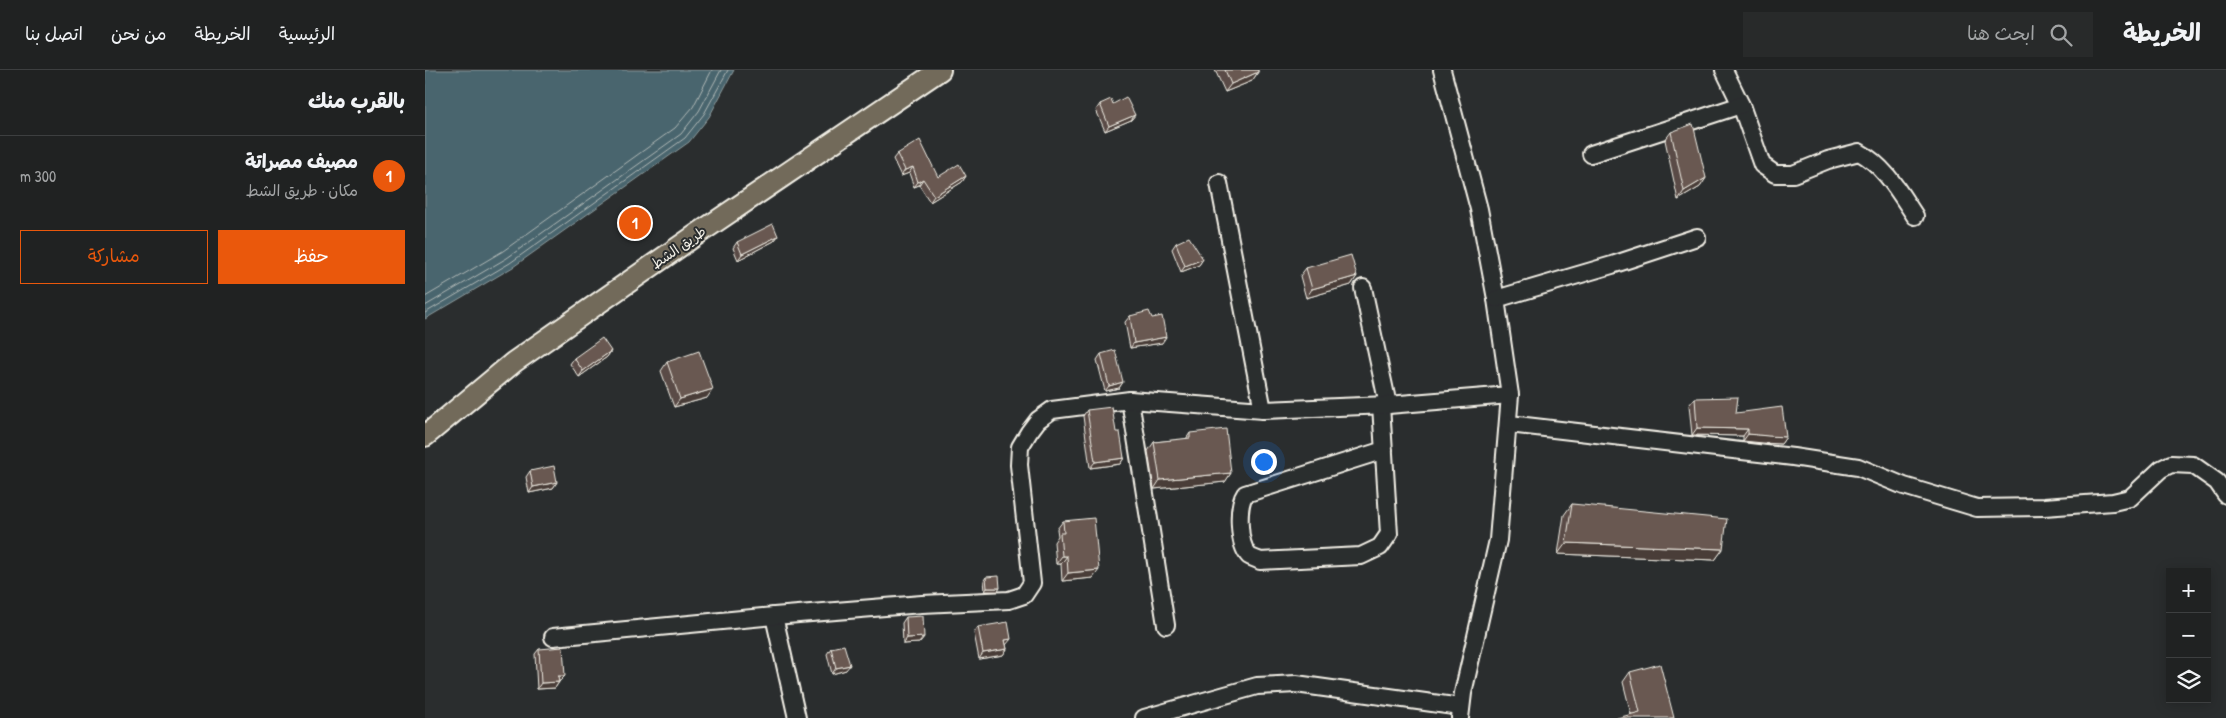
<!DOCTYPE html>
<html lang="ar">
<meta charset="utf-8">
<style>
body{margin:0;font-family:"Patrick Hand","Playpen Sans Arabic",sans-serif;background:#282a2a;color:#f1f3f6;direction:rtl}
.controls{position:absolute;right:15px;bottom:15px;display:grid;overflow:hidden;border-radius:0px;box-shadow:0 2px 12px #0003}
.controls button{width:45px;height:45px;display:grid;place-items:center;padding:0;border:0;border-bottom:1px solid #3d3f40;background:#202222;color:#f1f3f6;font:25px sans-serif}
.you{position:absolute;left:838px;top:391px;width:18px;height:18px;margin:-12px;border:4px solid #fff;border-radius:50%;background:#1a73e8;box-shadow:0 0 0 8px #1a73e833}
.badge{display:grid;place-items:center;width:32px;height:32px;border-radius:50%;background:#ea580c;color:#fff;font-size:16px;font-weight:700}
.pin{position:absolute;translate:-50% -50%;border:2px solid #fff;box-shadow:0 1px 5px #0006}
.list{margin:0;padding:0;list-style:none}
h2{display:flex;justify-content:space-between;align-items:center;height:65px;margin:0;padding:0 20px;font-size:21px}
h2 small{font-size:16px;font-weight:400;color:#a2a4a5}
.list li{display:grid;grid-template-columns:32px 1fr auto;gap:15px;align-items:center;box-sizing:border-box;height:80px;padding:0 20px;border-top:1px solid #3d3f40}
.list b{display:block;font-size:19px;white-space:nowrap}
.list p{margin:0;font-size:16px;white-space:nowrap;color:#a2a4a5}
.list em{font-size:16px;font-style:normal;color:#a2a4a5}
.actions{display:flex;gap:10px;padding:15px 20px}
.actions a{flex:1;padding:11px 0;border:1px solid #ea580c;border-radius:0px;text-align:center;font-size:18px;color:#ea580c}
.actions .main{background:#ea580c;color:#fff}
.icon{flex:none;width:28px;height:28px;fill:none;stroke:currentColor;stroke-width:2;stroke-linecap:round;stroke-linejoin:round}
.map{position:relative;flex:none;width:1801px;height:648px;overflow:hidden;direction:ltr}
header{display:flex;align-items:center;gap:30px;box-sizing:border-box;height:70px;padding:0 25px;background:#202222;border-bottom:1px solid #3d3f40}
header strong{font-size:24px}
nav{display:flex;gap:28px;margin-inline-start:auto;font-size:18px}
.search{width:350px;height:45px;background:#282a2a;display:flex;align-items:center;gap:12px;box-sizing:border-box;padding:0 18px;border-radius:0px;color:#a2a4a5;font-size:19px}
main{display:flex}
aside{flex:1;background:#202222}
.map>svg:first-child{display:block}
</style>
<header>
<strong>الخريطة</strong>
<div class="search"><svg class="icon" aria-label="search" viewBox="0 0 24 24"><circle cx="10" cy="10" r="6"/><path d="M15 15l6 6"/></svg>ابحث هنا</div>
<nav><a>الرئيسية</a><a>الخريطة</a><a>من نحن</a><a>اتصل بنا</a></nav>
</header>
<main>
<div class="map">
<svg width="1801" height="648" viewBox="0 0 1801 648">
<rect width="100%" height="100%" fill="#2a2d2e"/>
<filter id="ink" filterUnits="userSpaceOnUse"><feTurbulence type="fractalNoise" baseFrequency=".02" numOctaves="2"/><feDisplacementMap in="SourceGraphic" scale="10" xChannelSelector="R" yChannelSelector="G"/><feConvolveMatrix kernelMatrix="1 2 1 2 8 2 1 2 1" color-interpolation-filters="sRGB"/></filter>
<g filter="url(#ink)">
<path fill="#4a656e" stroke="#8e9d9f" d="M 0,0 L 309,0 L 284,47 L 264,72 L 88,197 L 0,249 Z"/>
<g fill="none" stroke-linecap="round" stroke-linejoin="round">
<g stroke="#b0b9b7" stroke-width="1">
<path d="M 0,227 L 78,181 L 250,58 L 268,37 L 287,0"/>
<path d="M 0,236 L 82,188 L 256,64 L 274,41 L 296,0"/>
<path d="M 0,243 L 85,193 L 260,68 L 279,44 L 303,0"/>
</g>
<defs>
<g id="minor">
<path d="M 1017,0 L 1054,139 L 1071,229 L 1085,325 L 1073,470 L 1038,623 L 1035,648"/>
<path d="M 1299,0 L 1316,35 L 1337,95 L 1350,104 L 1368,104 L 1403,90 L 1434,82 C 1460,96 1474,122 1490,146"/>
<path d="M 1166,84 L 1316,35"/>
<path d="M 794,113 L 838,340"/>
<path d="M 938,218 L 963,335"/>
<path d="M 1071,229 L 1187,195 L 1272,167"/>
<path d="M 705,330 L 741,555"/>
<path d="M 956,335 L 964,464 L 955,477 L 936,486 L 835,491 C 832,489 827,488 824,486 C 813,474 812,436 820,424 L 959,380"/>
<path d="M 1084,354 L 1368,387 L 1433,397 L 1479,416 L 1552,438 L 1619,437 L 1688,432 L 1705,428 L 1736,399 L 1746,394 L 1768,395 L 1792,412 L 1801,425"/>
<path d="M 349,546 L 372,648"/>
<path d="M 128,567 L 349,546 L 497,534 L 584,530 L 599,525 L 607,513 L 594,395 L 595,377 L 604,362 L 613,350 L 627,340 L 705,330 L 838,340 L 963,335 L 1085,325"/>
<path d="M 719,648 L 832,616 L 871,614 L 1036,637"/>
</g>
<path id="major" d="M 0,366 L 89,292 L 271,165 L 515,0"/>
</defs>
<use href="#minor" stroke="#f4f1e8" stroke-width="20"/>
<use href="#major" stroke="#f4f1e8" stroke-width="24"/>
<use href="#minor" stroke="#2a2d2e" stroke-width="16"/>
<use href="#major" stroke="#726b5a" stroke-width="20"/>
</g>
<g fill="#5a4c46" stroke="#f4f1e8">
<path d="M 790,0 L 833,0 L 833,2 L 827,11 L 800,22 Z"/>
<path d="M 675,34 L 688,34 L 710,45 L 706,50 L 680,61 L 671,40 Z"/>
<path d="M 1246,62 L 1281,108 L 1275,117 L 1253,130 L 1240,70 Z"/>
<path d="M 472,84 L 513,107 L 541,106 L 537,112 L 505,132 L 494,115 L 489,117 L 484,103 L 476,106 L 468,89 Z"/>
<path d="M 353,166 L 349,171 L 313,190 L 308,178 L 312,172 Z"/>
<path d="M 751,173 L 778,189 L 774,195 L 756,202 L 747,179 Z"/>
<path d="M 881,198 L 932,206 L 926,215 L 881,228 L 875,206 Z"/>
<path d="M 705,246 L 727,248 L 737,273 L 705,278 L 700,252 Z"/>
<path d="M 186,281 L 182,287 L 154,307 L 145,294 L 149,288 Z"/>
<path d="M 676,284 L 698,312 L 694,318 L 680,321 L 672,290 Z"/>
<path d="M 242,292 L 282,328 L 249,337 L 236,301 Z"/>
<path d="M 1270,328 L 1311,343 L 1361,367 L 1356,374 L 1338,373 L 1318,371 L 1318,366 L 1267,365 L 1264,335 Z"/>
<path d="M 662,340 L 691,362 L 699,388 L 695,394 L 665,398 L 658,346 Z"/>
<path d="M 765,363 L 806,403 L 800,412 L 729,419 L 723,381 L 729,372 L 761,369 Z"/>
<path d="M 105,401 L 132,412 L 128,418 L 104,423 L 101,407 Z"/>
<path d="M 1147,434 L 1298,479 L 1290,490 L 1133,484 L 1139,445 Z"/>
<path d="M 638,451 L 668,508 L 637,511 L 636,494 L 631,494 L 629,472 L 633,466 L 632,459 Z"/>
<path d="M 561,507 L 573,521 L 560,521 L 559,510 Z"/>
<path d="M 481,547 L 499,567 L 494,573 L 478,574 L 477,553 Z"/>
<path d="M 553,557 L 581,575 L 582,579 L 578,585 L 554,589 L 549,563 Z"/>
<path d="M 406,578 L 421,600 L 407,604 L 402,584 Z"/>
<path d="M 114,579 L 140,606 L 134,612 L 130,618 L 112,619 L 110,584 Z"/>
<path d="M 1205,602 L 1249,648 L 1206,644 L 1198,612 Z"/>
</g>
<g fill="#4a3e39" stroke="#f4f1e8">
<path d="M 833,2 L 827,11 L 800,22 L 806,14 Z"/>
<path d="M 710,45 L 706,50 L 680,61 L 684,56 Z"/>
<path d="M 488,97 L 484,103 L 476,106 L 480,100 Z"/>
<path d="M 541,106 L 537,112 L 505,132 L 509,126 Z"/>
<path d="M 1281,108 L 1275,117 L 1253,130 L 1259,121 Z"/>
<path d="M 498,109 L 494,115 L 489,117 L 493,112 Z"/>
<path d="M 353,166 L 349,171 L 313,190 L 317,184 Z"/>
<path d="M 778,189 L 774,195 L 756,202 L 760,196 Z"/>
<path d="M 932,206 L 926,215 L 881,228 L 887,219 Z"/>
<path d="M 741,267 L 737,273 L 705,278 L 709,273 Z"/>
<path d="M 186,281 L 182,287 L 154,307 L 158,301 Z"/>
<path d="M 698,312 L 694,318 L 680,321 L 684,316 Z"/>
<path d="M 288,319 L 282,328 L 249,337 L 255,329 Z"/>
<path d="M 1272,358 L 1323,359 L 1318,366 L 1267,365 Z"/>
<path d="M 1323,364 L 1361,367 L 1356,374 L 1338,373 L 1318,371 Z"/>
<path d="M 699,388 L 695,394 L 665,398 L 670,392 Z"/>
<path d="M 806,403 L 800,412 L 729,419 L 735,410 Z"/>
<path d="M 132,412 L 128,418 L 104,423 L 108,417 Z"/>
<path d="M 1141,473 L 1298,479 L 1290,490 L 1133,484 Z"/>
<path d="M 637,486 L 642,486 L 636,494 L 631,494 Z"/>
<path d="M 674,500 L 668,508 L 637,511 L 643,503 Z"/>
<path d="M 562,518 L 575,518 L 573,521 L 560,521 Z"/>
<path d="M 499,567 L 494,573 L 478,574 L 482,568 Z"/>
<path d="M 586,569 L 581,575 L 580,570 Z"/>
<path d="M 582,579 L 578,585 L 554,589 L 558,583 Z"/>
<path d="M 425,595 L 421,600 L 407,604 L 411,598 Z"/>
<path d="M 133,606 L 140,606 L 135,611 L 129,612 Z"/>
<path d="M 134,612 L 130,618 L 112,619 L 116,613 Z"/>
</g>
<g fill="#695851" stroke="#f4f1e8">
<path d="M 800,0 L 833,0 L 833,2 L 806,14 Z"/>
<path d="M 701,27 L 710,45 L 684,56 L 675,34 L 686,29 L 688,34 Z"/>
<path d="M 1268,54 L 1281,108 L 1259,121 L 1246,62 Z"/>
<path d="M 495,70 L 513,107 L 534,94 L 541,106 L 509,126 L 498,109 L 493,112 L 488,97 L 480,100 L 472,84 Z"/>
<path d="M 348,154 L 353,166 L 317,184 L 312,172 Z"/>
<path d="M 764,167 L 778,189 L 760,196 L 751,173 Z"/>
<path d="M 926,185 L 932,206 L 887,219 L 881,198 Z"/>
<path d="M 724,241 L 727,248 L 737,246 L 741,267 L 709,273 L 705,246 Z"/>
<path d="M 177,268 L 186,281 L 158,301 L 149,288 Z"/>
<path d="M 690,280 L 698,312 L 684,316 L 676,284 Z"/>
<path d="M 274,281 L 288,319 L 255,329 L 242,292 Z"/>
<path d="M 1313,327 L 1311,343 L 1357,337 L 1361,367 L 1343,366 L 1323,364 L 1323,359 L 1272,358 L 1270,328 Z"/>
<path d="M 687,337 L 691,362 L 695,362 L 699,388 L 670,392 L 662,340 Z"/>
<path d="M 801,359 L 806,403 L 735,410 L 729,372 L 765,368 L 765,363 Z"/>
<path d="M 129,396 L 132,412 L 108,417 L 105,401 Z"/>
<path d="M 1147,434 L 1302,449 L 1298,479 L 1141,473 Z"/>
<path d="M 669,448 L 674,500 L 643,503 L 642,486 L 637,486 L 635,463 L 639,463 L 638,451 Z"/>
<path d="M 574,506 L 575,518 L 562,518 L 561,507 Z"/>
<path d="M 498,546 L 499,567 L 482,568 L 481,547 Z"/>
<path d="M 583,552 L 586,569 L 580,570 L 582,579 L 558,583 L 553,557 Z"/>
<path d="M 419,575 L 425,595 L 411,598 L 406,578 Z"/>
<path d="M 138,577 L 140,606 L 133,606 L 134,612 L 116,613 L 114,579 Z"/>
<path d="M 1235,594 L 1249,648 L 1192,648 L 1215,642 L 1205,602 Z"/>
</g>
</g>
<g text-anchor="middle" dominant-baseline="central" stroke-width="4" stroke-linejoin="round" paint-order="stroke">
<g font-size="14" fill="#f4f1e8" stroke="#2a2d2e">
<text transform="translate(253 177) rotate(-35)">طريق الشط</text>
</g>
</g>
</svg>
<div class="controls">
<button>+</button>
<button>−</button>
<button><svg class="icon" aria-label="layers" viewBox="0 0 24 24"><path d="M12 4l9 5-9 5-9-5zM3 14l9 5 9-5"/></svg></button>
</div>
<div class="you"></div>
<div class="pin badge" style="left:210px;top:153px">1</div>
</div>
<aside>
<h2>بالقرب منك<small></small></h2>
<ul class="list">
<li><span class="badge">1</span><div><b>مصيف مصراتة</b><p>مكان · طريق الشط</p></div><em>300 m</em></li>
</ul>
<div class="actions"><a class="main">حفظ</a><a>مشاركة</a></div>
</aside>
</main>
